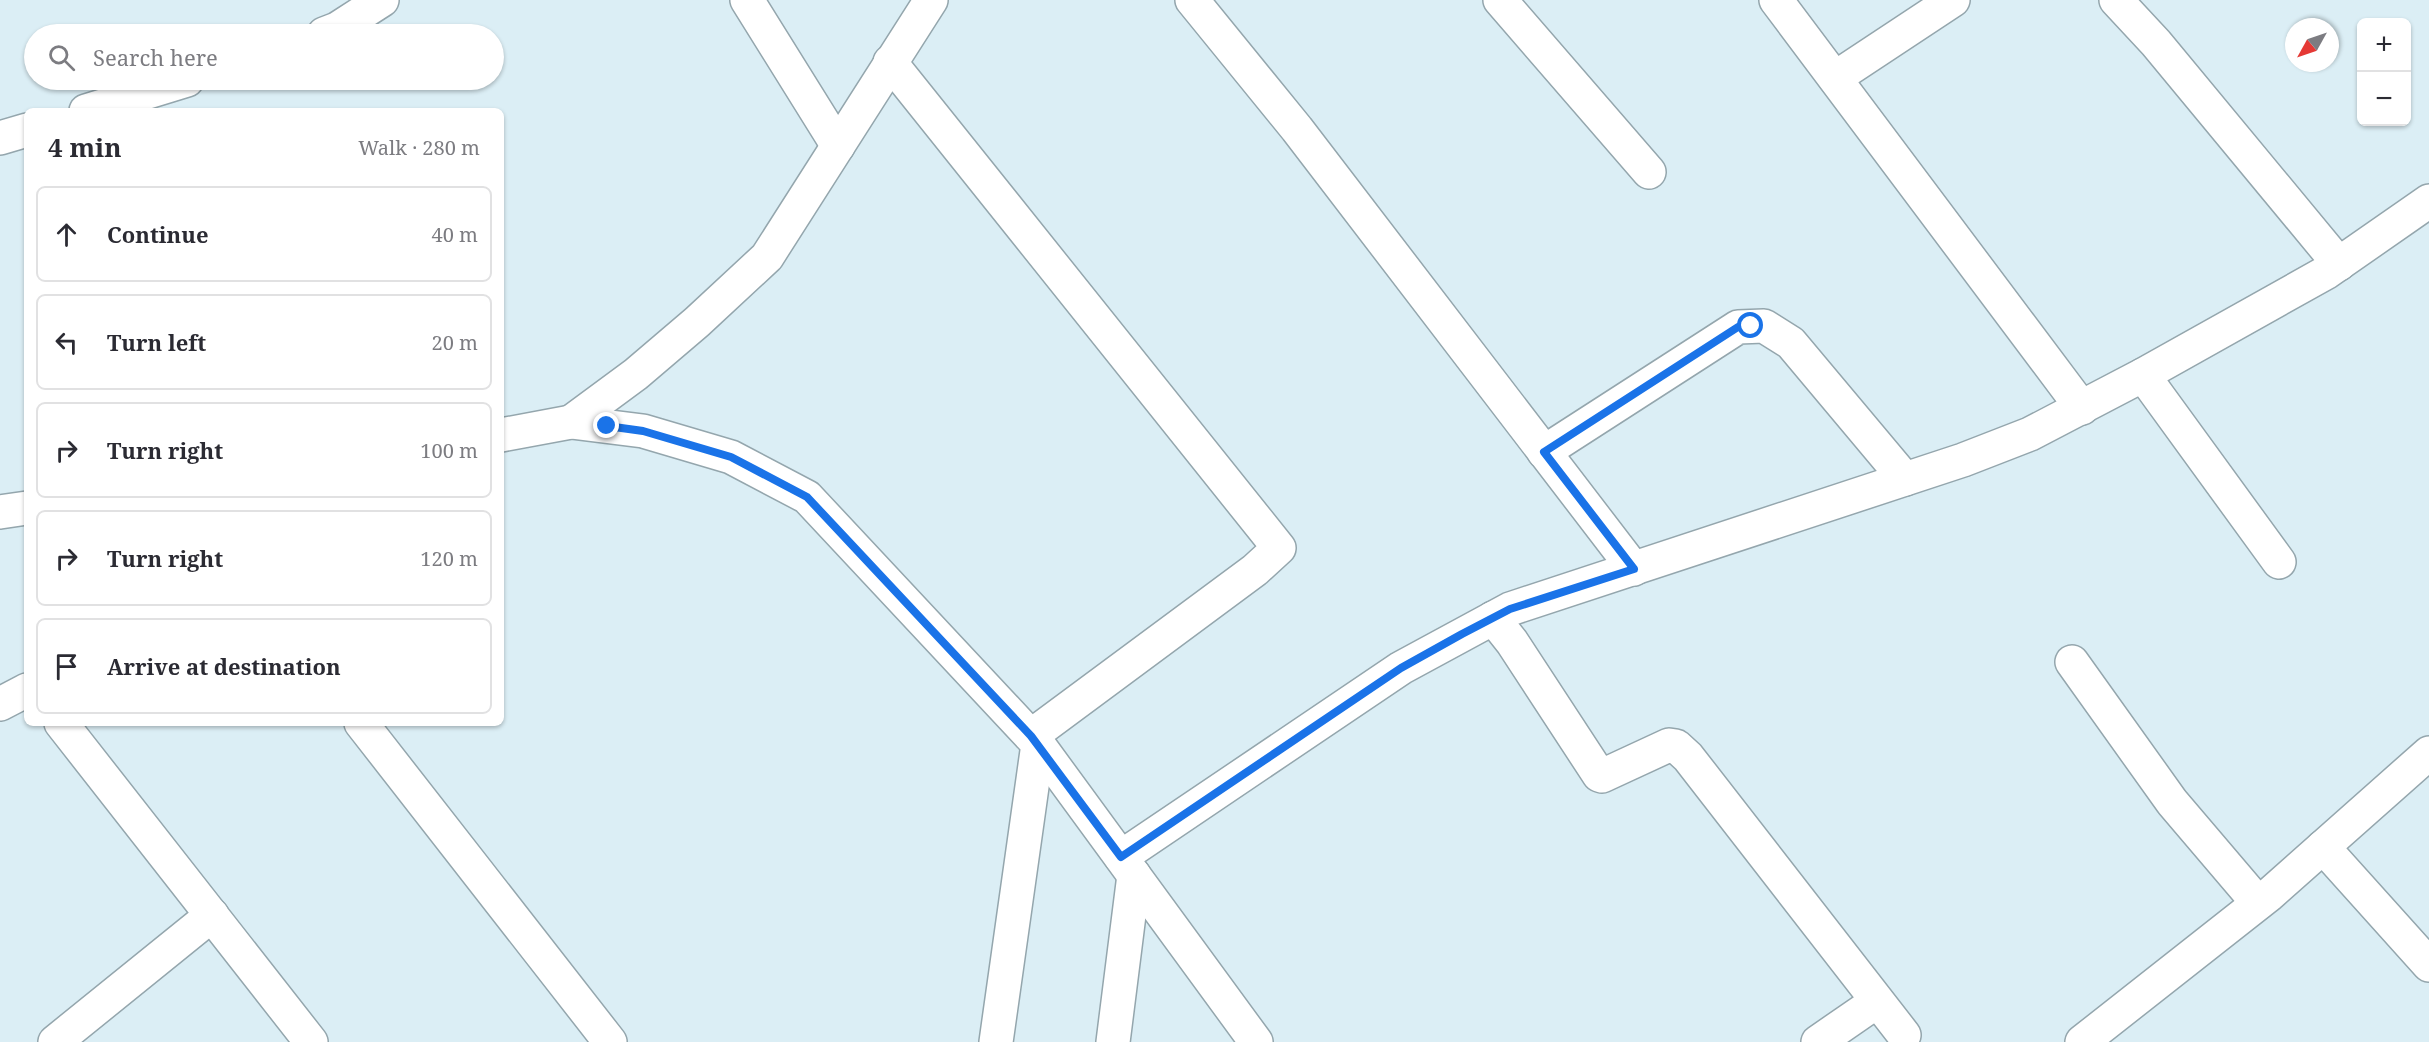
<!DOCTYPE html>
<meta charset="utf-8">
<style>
body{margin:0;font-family:"Noto Serif",serif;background:#f2f2f3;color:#2b2b33}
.controls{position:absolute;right:18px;top:18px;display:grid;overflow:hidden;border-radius:9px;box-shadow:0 2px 4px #0004}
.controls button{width:54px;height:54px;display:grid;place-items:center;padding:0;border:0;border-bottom:2px solid #e1e1e2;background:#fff;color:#2b2b33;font:30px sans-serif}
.compass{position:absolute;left:2285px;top:18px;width:54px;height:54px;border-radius:50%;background:#fff;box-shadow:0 2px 4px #0004;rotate:230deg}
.stop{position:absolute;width:18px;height:18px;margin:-14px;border:4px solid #1a73e8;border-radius:50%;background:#fff}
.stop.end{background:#1a73e8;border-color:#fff;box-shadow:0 2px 6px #0008}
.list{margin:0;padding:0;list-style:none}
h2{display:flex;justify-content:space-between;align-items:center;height:78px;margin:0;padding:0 24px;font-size:26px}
h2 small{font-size:20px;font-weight:400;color:#7c7c81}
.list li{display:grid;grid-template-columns:39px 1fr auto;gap:18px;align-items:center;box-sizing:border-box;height:96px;margin:0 12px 12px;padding:0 12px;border:2px solid #e1e1e2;border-radius:9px}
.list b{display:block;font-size:22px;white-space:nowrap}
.list em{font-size:20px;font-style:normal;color:#7c7c81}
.icon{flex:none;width:33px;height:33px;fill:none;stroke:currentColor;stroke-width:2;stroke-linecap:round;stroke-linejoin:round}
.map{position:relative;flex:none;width:2429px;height:1042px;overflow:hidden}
.search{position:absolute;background:#fff;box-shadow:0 2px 4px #0004;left:24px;top:24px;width:480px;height:66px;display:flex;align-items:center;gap:15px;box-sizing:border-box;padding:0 21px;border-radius:33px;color:#7c7c81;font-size:22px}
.panel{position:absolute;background:#fff;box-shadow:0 2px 4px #0004;left:24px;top:108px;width:480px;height:618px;border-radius:9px}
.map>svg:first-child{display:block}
</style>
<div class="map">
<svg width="2429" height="1042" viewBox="0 0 2429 1042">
<rect width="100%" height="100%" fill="#dbeef5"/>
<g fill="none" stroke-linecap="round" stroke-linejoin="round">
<defs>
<g id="minor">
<path d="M 747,0 L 838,146"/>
<path d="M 1192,0 L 1297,129 L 1634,569"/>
<path d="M 1500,0 L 1649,172"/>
<path d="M 1776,0 L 2082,408"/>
<path d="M 2116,0 L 2156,43 L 2339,264"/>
<path d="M 324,34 L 337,29 L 382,0"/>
<path d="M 890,62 L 1279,548 L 1255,570 L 1031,736"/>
<path d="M 1835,78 L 1953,0"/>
<path d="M 86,111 L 187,80"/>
<path d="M 0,138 L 27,130"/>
<path d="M 2143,375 L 2279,562"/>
<path d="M 571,422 L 636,374 L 697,322 L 767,257 L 931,0"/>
<path d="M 501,435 L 571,422 L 643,431 L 731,457 L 807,497 L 1038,744 L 996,1042"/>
<path d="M 1544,452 L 1738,327 L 1764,326 L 1791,343 L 1905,479"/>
<path d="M 0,512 L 27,508"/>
<path d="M 1493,618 L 1512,642 L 1599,775 L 1602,776 L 1669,745 L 1676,746 L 1688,757 L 1904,1035"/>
<path d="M 2072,662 L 2172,802 L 2258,903"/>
<path d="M 0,704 L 27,690"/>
<path d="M 61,723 L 311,1042"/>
<path d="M 361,723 L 610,1042"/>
<path d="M 1038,744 L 1256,1042"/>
<path d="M 2323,847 L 2429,965"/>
<path d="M 1121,857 L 1401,668 L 1510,609 L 1963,460 L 2030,434 L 2143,375 L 2327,272 L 2429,201"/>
<path d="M 55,1042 L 212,915"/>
<path d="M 1113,1042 L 1134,875"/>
<path d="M 1818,1042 L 1876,1002"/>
<path d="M 2082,1042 L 2270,894 L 2429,753"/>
</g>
</defs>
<use href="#minor" stroke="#94a6ad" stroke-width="36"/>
<use href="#minor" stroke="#fff" stroke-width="33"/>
</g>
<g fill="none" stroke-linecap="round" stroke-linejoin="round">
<path stroke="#1a73e8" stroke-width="8" d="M 607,426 L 643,431 L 731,457 L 807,497 L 1031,736 L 1121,857 L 1401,668 L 1462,634 L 1510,609 L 1634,569 L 1544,452 L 1738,327 L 1751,326"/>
</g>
</svg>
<div class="controls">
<button>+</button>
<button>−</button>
</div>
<svg class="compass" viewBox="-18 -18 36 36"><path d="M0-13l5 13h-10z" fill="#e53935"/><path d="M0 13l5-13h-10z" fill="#7c7c81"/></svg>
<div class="stop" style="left:1751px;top:326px"></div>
<div class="stop end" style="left:607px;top:426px"></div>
<div class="search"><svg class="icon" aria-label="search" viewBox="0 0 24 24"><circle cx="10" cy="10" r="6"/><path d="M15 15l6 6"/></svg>Search here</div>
<section class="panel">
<h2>4 min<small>Walk · 280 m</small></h2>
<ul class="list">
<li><svg class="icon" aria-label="ahead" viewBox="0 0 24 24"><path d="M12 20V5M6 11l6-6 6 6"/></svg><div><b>Continue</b></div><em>40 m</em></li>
<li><svg class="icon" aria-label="left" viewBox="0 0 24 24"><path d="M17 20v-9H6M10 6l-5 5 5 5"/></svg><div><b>Turn left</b></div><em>20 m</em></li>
<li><svg class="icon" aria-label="right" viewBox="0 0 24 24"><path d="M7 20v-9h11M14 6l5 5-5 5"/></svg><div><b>Turn right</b></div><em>100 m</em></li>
<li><svg class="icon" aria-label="right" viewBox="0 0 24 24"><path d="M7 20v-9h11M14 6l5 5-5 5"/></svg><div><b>Turn right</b></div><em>120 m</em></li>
<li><svg class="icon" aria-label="arrive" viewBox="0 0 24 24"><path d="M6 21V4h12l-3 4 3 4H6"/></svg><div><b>Arrive at destination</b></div></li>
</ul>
</section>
</div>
